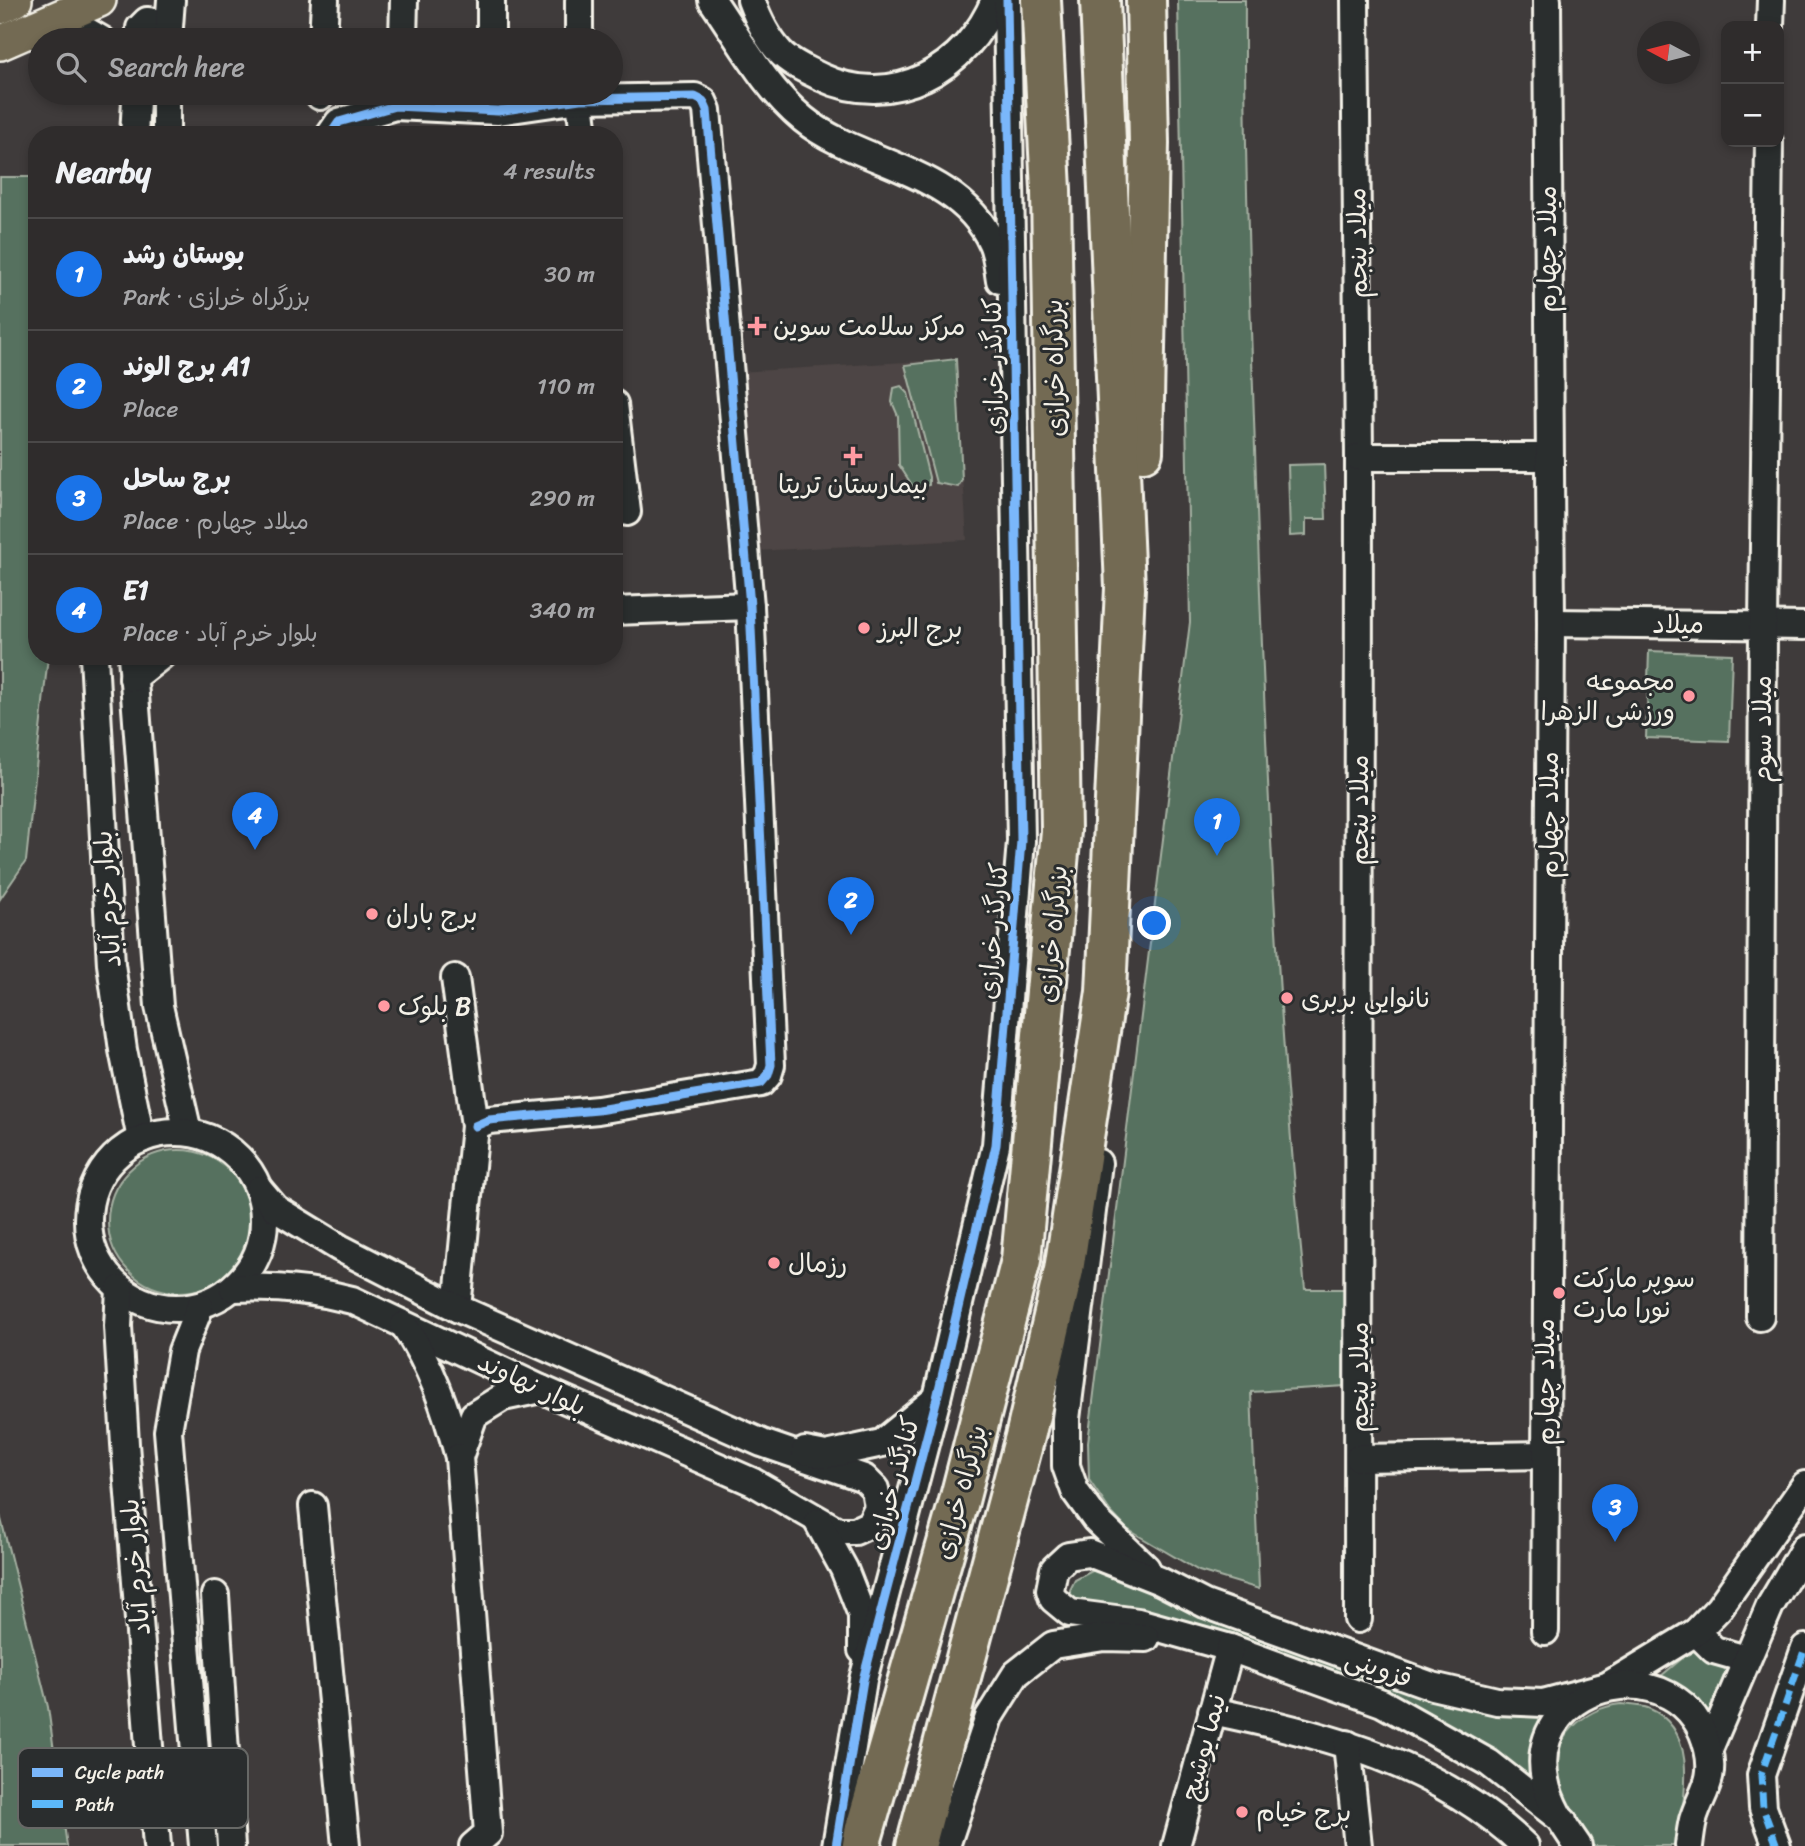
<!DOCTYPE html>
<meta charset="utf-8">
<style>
body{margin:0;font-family:Sriracha,"Playpen Sans Arabic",sans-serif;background:#373434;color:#f1f3f6}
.controls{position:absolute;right:21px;top:21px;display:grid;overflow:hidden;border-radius:14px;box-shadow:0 4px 10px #0003}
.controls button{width:63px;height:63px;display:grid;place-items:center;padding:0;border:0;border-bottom:2px solid #4a4848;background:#2f2c2c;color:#f1f3f6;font:35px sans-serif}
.compass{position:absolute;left:1637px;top:21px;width:63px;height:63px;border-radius:50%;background:#2f2c2c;box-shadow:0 4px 10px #0003;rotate:277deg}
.you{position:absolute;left:1155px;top:924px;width:24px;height:24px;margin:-18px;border:5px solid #fff;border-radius:50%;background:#1a73e8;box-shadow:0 0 0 10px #1a73e833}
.badge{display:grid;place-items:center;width:46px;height:46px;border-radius:50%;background:#1a73e8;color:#fff;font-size:23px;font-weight:700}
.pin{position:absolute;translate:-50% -58px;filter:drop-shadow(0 2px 4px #0008)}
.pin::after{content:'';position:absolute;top:37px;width:24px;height:21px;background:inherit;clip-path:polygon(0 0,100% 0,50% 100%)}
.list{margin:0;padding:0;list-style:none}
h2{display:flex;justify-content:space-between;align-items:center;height:91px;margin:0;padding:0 28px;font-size:30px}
h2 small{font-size:23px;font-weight:400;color:#a7a7a9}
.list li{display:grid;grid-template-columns:46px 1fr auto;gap:21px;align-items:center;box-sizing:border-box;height:112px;padding:0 28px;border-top:2px solid #4a4848}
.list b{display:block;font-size:26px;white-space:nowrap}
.list p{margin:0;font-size:23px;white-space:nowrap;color:#a7a7a9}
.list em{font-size:23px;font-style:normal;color:#a7a7a9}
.icon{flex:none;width:38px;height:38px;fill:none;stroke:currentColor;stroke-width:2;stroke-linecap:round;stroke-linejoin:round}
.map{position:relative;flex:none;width:1805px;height:1846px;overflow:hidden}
.search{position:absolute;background:#2f2c2c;box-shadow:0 4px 10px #0003;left:28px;top:28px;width:595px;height:77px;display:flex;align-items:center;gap:18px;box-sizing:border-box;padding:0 24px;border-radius:38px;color:#a7a7a9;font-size:26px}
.panel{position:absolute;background:#2f2c2c;box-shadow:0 4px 10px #0003;left:28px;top:126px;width:595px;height:539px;border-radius:28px}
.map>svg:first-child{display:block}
</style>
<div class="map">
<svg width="1805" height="1846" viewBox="0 0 1805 1846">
<rect width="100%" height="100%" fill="#3f3b3b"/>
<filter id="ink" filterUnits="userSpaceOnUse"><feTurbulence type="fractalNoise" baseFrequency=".0143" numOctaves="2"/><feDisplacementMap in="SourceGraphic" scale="14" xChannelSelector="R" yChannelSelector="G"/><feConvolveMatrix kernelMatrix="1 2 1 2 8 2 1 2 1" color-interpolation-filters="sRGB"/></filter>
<g filter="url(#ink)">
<path fill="#4d4544" d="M 956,359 L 967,540 L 753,551 L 738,372 Z"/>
<g fill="#57715e" stroke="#a6b1a3" stroke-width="2">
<path d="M 1178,0 L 1245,0 C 1244,160 1251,320 1256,480 C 1265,750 1277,1020 1305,1289 L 1344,1289 L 1345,1386 L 1251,1392 L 1259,1589 L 1199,1571 L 1127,1529 L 1110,1511 L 1089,1480 L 1088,1442 L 1190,622 Z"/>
<path d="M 0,177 L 37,177 L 37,656 L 48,656 L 26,861 L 0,899 Z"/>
<path d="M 956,359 L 962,480 L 958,487 L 936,483 L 905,365 Z"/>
<path d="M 901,386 L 908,393 L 929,477 L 929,485 L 914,488 L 899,465 L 898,416 L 892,402 L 894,388 Z"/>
<path d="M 1324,464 L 1326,519 L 1306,519 L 1306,535 L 1290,536 L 1288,465 Z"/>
<path d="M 1649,651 L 1732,654 L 1729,741 L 1646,738 Z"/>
<circle cx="179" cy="1221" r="71"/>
<path d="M 0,1515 L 48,1707 L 67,1846 L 0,1846 Z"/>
<path d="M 1092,1571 L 1104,1571 L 1193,1610 L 1553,1711 L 1532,1752 L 1529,1777 L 1480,1741 L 1415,1706 L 1312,1670 L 1071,1600 L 1070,1590 L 1075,1580 Z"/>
<path d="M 1697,1646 L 1726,1670 L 1707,1722 L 1655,1681 Z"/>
<path d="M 1621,1704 C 1629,1705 1640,1705 1648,1708 C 1702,1730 1683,1802 1677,1846 L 1593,1846 C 1579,1826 1560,1805 1556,1780 C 1549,1739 1584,1708 1621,1704 Z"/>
</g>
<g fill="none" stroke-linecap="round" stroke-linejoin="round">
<defs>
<g id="minor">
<path d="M 579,0 L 579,40"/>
<path d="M 712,0 C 740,40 765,88 803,119 C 859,165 959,169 992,243 C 997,254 998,268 1000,280"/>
<path d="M 751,0 C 758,19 766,37 780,52 C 790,63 807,70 821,77 C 893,111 967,69 995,0"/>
<path d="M 1355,0 L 1359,457 L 1358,1619"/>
<path d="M 1770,26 L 1771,0"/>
<path d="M 36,36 L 83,29 L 102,40"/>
<path d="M 140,40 L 140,28 L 147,21 L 156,22 L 163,40"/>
<path d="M 168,40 L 171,0"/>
<path d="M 323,40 L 325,0"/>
<path d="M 403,40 L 404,0"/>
<path d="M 491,40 L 491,0"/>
<path d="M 133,93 L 136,101 L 134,135"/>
<path d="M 579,93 L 584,135"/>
<path d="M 320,96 L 320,93"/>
<path d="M 166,135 L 166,93"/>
<path d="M 330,135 L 339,122 L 395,106 L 498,111 L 580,99 L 695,97 L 703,101 L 707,110 L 750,606 L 771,1065 L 768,1075 L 761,1083 L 598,1110 L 489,1120 L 475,1126"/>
<path d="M 614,404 L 627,512"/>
<path d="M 1359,457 L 1547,457"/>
<path d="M 614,611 L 750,606"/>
<path d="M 1551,623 L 1805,626"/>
<path d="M 94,656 L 111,964 L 123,1050 L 141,1139"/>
<path d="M 132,656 L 159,1006 L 188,1132"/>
<path d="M 133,678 L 161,656"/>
<path d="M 455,978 L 475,1126 L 457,1308"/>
<circle cx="176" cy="1220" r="88"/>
<path d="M 1098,1163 L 1066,1419 L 1066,1466 L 1075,1491 L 1096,1520 L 1146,1568"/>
<path d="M 233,1288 C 275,1286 311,1289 352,1300 L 541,1389 L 753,1482 L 838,1531 L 855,1531 L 870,1524 L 878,1507 L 875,1489 L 864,1478 L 762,1443 L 457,1308 L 340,1248 L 276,1209 L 259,1189"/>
<path d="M 120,1289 L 118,1326 L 125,1444 L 157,1846"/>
<path d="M 200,1306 L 182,1351 L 168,1431 L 203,1846"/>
<path d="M 1760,1317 L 1763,625 L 1769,142"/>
<path d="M 404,1325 C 432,1367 446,1409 459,1457 L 474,1415 L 503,1397 L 541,1389"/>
<path d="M 805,1451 L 826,1455 L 882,1443 L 937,1398"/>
<path d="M 459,1457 L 488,1833 L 473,1846"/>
<path d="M 1359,1458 L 1545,1455"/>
<path d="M 313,1506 L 346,1846"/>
<path d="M 818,1522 L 844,1569 L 862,1615 L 862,1650"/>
<path d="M 215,1595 L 231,1846"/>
<path d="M 1545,1631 L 1551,623 L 1547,0"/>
<path d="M 1696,1632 L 1714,1650 L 1746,1659"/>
<path d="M 1212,1711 C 1325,1734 1440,1764 1525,1846"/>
<path d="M 1347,1744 L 1358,1846"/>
<path d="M 1709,1749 L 1770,1606 L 1805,1547"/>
<path d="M 1563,1821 L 1489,1763 L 1382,1703 L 1230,1648 L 1138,1622 L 1070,1613 L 1053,1599 L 1050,1590 L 1054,1569 L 1068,1556 L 1089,1553 L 1160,1581 L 1205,1604 L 1432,1686 L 1497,1701 L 1543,1703 L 1607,1686 L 1696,1632 L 1719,1608 L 1805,1485"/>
<path d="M 836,1846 L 863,1680 L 937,1398 L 996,1145 L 1021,841 L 1007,0"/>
<path d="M 946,1846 L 989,1717 L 1016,1674 L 1053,1645 L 1104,1637 L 1146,1638"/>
<path d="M 1176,1846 L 1230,1648"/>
<path d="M 1578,1846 C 1564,1826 1549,1804 1545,1780 C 1525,1679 1684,1645 1708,1749 C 1716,1781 1701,1793 1693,1820 C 1691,1828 1690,1837 1689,1846"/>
<path d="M 1777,1846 L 1763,1808 L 1761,1775 L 1805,1648"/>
</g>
<g id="major">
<path d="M 0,7 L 15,0"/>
<path d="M 0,43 L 99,0"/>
</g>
<g id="highway">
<path d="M 1143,452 L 1149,143 L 1146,0"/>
<path d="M 860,1846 L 958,1505 L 1021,1260 L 1061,831 L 1051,190 L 1041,0"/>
<path d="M 916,1846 L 1026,1433 L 1064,1270 L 1106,992 L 1125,588 L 1100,0"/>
</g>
</defs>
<use href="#minor" stroke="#f4f1e8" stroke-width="32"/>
<use href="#major" stroke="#f4f1e8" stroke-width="38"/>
<use href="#highway" stroke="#f4f1e8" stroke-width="44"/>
<use href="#minor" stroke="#2a2d2e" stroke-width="26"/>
<use href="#major" stroke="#736b52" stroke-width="33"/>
<use href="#highway" stroke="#736b52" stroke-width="38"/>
<path stroke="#5cb8fa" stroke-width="7" stroke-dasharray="14 7" stroke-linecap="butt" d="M 1777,1846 L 1763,1808 L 1761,1775 L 1805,1648"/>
<defs>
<g id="cycleway">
<path d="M 330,135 L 339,122 L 395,106 L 498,111 L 580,99 L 695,97 L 703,101 L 707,110 L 750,606 L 771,1065 L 768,1075 L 761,1083 L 598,1110 L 489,1120 L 475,1126"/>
<path d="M 836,1846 L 863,1680 L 937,1398 L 996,1145 L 1021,841 L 1007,0"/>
</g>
</defs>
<use href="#cycleway" stroke="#2a2d2e" stroke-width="13"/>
<use href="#cycleway" stroke="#7ab7fb" stroke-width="9"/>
</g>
</g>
<g fill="#ff9aa2" stroke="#2a2d2e" stroke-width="2.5">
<path d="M753.5 315.5h7v7h7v7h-7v7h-7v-7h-7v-7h7z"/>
<path d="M849.5 445.5h7v7h7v7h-7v7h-7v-7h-7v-7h7z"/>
<circle cx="864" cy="628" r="7"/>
<circle cx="1689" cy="696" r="7"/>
<circle cx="372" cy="914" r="7"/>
<circle cx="1287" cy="998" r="7"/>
<circle cx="384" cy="1006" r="7"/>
<circle cx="774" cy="1263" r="7"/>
<circle cx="1559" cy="1293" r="7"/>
<circle cx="1242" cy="1812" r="7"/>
</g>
<g text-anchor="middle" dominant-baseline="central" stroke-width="6" stroke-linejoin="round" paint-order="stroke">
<g font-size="26" fill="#f4f1e8" stroke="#2a2d2e">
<text transform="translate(1357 243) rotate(-91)">میلاد پنجم</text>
<text transform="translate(1547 249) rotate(-90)">میلاد چهارم</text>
<text transform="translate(993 366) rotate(-91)">کنارگذر خرازی</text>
<text transform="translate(1054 368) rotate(-91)">بزرگراه خرازی</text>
<text x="1678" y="624">میلاد</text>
<text transform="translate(1762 729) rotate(-90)">میلاد سوم</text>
<text transform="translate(1359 810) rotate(-90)">میلاد پنجم</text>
<text transform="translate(1549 815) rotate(-90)">میلاد چهارم</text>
<text transform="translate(107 899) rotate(-94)">بلوار خرم آباد</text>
<text transform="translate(993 931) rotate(-85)">کنارگذر خرازی</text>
<text transform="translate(1052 934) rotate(-85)">بزرگراه خرازی</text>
<text transform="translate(1359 1377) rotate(-90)">میلاد پنجم</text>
<text transform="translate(1545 1382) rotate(-90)">میلاد چهارم</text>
<text transform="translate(532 1384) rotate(25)">بلوار نهاوند</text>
<text transform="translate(893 1483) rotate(-75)">کنارگذر خرازی</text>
<text transform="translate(960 1492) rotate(-75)">بزرگراه خرازی</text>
<text transform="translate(135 1567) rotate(-95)">بلوار خرم آباد</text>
<text transform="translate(1379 1668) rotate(19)">قزوینی</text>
<text transform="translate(1203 1747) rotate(-75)">نیما یوشیج</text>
</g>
<g font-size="26" fill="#f4f1e8" stroke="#2a2d2e" text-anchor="start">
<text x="773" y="326">مرکز سلامت سوین</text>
<text x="853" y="484" text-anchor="middle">بیمارستان تریتا</text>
<text x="878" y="628">برج البرز</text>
<text x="1675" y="681" text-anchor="end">مجموعه<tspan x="1675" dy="30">ورزشی الزهرا</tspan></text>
<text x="386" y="914">برج باران</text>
<text x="1301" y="998">نانوایی بربری</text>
<text x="398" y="1006">بلوک B</text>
<text x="788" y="1263">رزمال</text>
<text x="1573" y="1278">سوپر مارکت<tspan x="1573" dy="30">نورا مارت</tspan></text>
<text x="1256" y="1812">برج خیام</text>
</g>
</g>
<rect x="18" y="1748" width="230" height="80" rx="10" fill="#2a2d2e" stroke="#676866" stroke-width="2"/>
<rect x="32" y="1768" width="31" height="9" fill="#7ab7fb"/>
<rect x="32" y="1800" width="31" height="8" fill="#5cb8fa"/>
<g font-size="19" fill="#f4f1e8">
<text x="75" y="1779">Cycle path</text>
<text x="75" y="1811">Path</text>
</g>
</svg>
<div class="controls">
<button>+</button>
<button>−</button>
</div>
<svg class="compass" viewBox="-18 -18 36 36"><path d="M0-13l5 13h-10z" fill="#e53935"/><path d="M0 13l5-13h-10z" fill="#a7a7a9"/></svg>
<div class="you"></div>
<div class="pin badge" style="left:1217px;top:856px">1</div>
<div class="pin badge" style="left:851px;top:935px">2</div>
<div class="pin badge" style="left:1615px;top:1542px">3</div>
<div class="pin badge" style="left:255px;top:850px">4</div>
<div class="search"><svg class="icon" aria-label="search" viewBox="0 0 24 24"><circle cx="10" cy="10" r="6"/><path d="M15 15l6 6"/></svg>Search here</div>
<section class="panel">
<h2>Nearby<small>4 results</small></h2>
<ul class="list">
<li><span class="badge">1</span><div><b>بوستان رشد</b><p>Park · بزرگراه خرازی</p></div><em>30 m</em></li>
<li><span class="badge">2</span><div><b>برج الوند A1</b><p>Place</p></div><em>110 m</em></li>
<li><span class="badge">3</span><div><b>برج ساحل</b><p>Place · میلاد چهارم</p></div><em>290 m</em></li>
<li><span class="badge">4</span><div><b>E1</b><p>Place · بلوار خرم آباد</p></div><em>340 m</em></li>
</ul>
</section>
</div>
